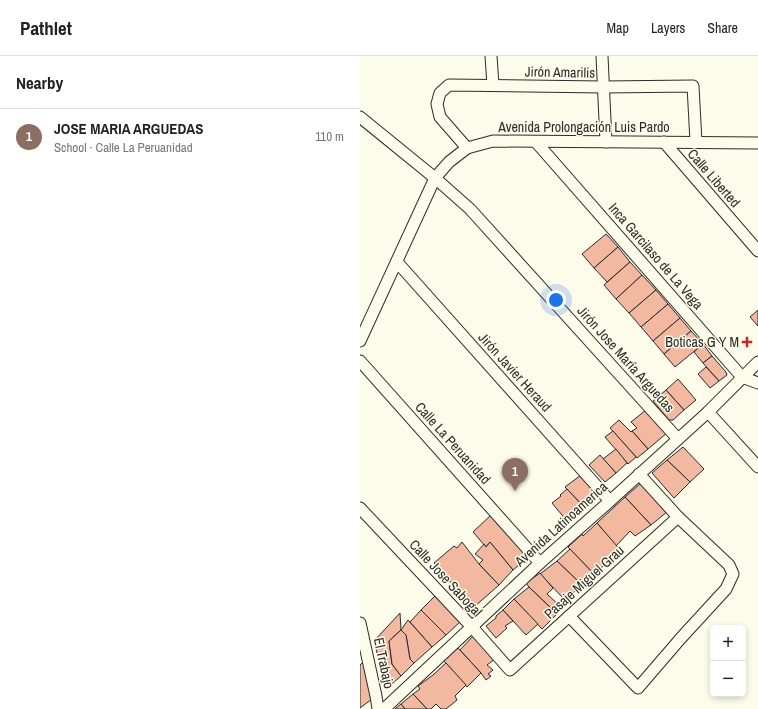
<!DOCTYPE html>
<meta charset="utf-8">
<style>
body{margin:0;font-family:"Archivo Narrow",sans-serif;background:#f2f2f2;color:#222}
.controls{position:absolute;right:12px;bottom:12px;display:grid;overflow:hidden;border-radius:6px;box-shadow:0 2px 6px #0003}
.controls button{width:36px;height:36px;display:grid;place-items:center;padding:0;border:0;border-bottom:1px solid #e0e0e0;background:#fff;color:#222;font:20px sans-serif}
.you{position:absolute;left:196px;top:244px;width:14px;height:14px;margin:-10px;border:3px solid #fff;border-radius:50%;background:#1a73e8;box-shadow:0 0 0 6px #1a73e833}
.badge{display:grid;place-items:center;width:26px;height:26px;border-radius:50%;background:#c62828;color:#fff;font-size:13px;font-weight:700}
.pin{position:absolute;translate:-50% -33px;filter:drop-shadow(0 1px 2px #0008)}
.pin::after{content:'';position:absolute;top:21px;width:14px;height:12px;background:inherit;clip-path:polygon(0 0,100% 0,50% 100%)}
.list{margin:0;padding:0;list-style:none}
h2{display:flex;justify-content:space-between;align-items:center;height:52px;margin:0;padding:0 16px;font-size:17px}
h2 small{font-size:13px;font-weight:400;color:#767676}
.list li{display:grid;grid-template-columns:26px 1fr auto;gap:12px;align-items:center;box-sizing:border-box;height:56px;padding:0 16px;border-top:1px solid #e0e0e0}
.list b{display:block;font-size:15px;white-space:nowrap}
.list p{margin:0;font-size:13px;white-space:nowrap;color:#767676}
.list em{font-size:13px;font-style:normal;color:#767676}
.map{position:relative;flex:none;width:398px;height:653px;overflow:hidden}
header{display:flex;align-items:center;gap:24px;box-sizing:border-box;height:56px;padding:0 20px;background:#fff;border-bottom:1px solid #e0e0e0}
header strong{font-size:19px}
nav{display:flex;gap:22px;margin-inline-start:auto;font-size:14px}
main{display:flex}
aside{flex:1;background:#fff}
.map>svg:first-child{display:block}
</style>
<header>
<strong>Pathlet</strong>
<nav><a>Map</a><a>Layers</a><a>Share</a></nav>
</header>
<main>
<aside>
<h2>Nearby<small></small></h2>
<ul class="list">
<li><span class="badge" style="background:#8d6e63">1</span><div><b>JOSE MARIA ARGUEDAS</b><p>School · Calle La Peruanidad</p></div><em>110 m</em></li>
</ul>
</aside>
<div class="map">
<svg width="398" height="653" viewBox="0 0 398 653">
<rect width="100%" height="100%" fill="#fdfbea"/>
<g fill="#f2b8a0" stroke="#2b2b2b">
<path d="M 246,178 L 258,191 L 234,212 L 222,198 Z"/>
<path d="M 258,191 L 270,206 L 247,226 L 234,212 Z"/>
<path d="M 270,206 L 282,219 L 256,243 L 244,229 Z"/>
<path d="M 282,219 L 296,234 L 269,257 L 256,243 Z"/>
<path d="M 296,234 L 308,248 L 281,271 L 269,257 Z"/>
<path d="M 308,248 L 320,262 L 293,285 L 281,271 Z"/>
<path d="M 398,254 L 398,270 L 390,261 Z"/>
<path d="M 320,262 L 331,275 L 304,298 L 293,285 Z"/>
<path d="M 331,275 L 343,288 L 315,311 L 304,298 Z"/>
<path d="M 343,288 L 352,300 L 343,307 L 334,296 Z"/>
<path d="M 352,300 L 366,316 L 367,319 L 359,325 L 343,307 Z"/>
<path d="M 346,311 L 359,325 L 350,332 L 338,318 Z"/>
<path d="M 318,323 L 336,344 L 324,354 L 306,334 Z"/>
<path d="M 306,334 L 324,354 L 313,364 L 309,364 L 293,345 Z"/>
<path d="M 286,354 L 307,377 L 288,393 L 272,375 L 277,372 L 271,366 Z"/>
<path d="M 259,364 L 271,376 L 272,375 L 288,393 L 277,402 L 250,372 Z"/>
<path d="M 253,375 L 276,401 L 268,408 L 245,381 Z"/>
<path d="M 323,391 L 344,413 L 330,426 L 307,404 Z"/>
<path d="M 256,393 L 267,407 L 256,417 L 243,403 Z"/>
<path d="M 240,399 L 256,417 L 245,426 L 229,409 Z"/>
<path d="M 307,404 L 330,426 L 314,442 L 292,417 Z"/>
<path d="M 221,419 L 238,438 L 223,450 L 205,431 Z"/>
<path d="M 281,427 L 308,455 L 291,469 L 265,441 Z"/>
<path d="M 207,433 L 223,450 L 207,465 L 192,447 L 201,440 L 200,439 Z"/>
<path d="M 265,441 L 291,469 L 275,480 L 270,475 L 256,490 L 237,467 Z"/>
<path d="M 131,459 L 169,501 L 153,514 L 130,486 L 126,491 L 113,476 Z"/>
<path d="M 237,467 L 263,497 L 249,508 L 248,507 L 233,517 L 208,491 L 222,478 L 223,480 Z"/>
<path d="M 102,486 L 119,508 L 139,529 L 113,552 L 74,507 L 94,490 L 97,492 Z"/>
<path d="M 130,486 L 153,514 L 139,529 L 119,508 L 123,504 L 115,498 L 124,488 L 126,491 Z"/>
<path d="M 210,493 L 233,517 L 222,529 L 197,505 Z"/>
<path d="M 197,505 L 222,529 L 205,544 L 180,518 Z"/>
<path d="M 180,517 L 193,532 L 187,538 L 200,550 L 194,555 L 169,531 L 166,527 Z"/>
<path d="M 169,531 L 197,558 L 182,573 L 154,543 Z"/>
<path d="M 77,538 L 101,565 L 86,579 L 61,554 Z"/>
<path d="M 154,543 L 178,568 L 166,579 L 143,554 Z"/>
<path d="M 61,554 L 86,579 L 72,591 L 50,566 Z"/>
<path d="M 143,554 L 153,565 L 145,570 L 147,572 L 136,582 L 126,570 L 136,562 L 136,560 Z"/>
<path d="M 40,557 L 41,574 L 29,585 L 32,608 L 41,620 L 26,633 L 14,585 Z"/>
<path d="M 48,564 L 72,591 L 54,607 L 50,603 L 46,579 L 41,574 Z"/>
<path d="M 41,574 L 46,579 L 50,603 L 54,607 L 41,620 L 32,608 L 29,585 Z"/>
<path d="M 114,579 L 135,603 L 127,609 L 133,614 L 128,618 L 131,620 L 126,624 L 121,617 L 100,594 Z"/>
<path d="M 98,592 L 121,617 L 107,631 L 83,604 Z"/>
<path d="M 3,606 L 12,643 L 0,652 L 0,609 Z"/>
<path d="M 86,607 L 106,629 L 95,640 L 97,644 L 86,653 L 81,653 L 76,648 L 71,653 L 67,653 L 53,638 L 60,633 L 58,630 L 73,619 Z"/>
<path d="M 53,638 L 67,653 L 45,653 L 41,648 Z"/>
<path d="M 41,648 L 45,653 L 35,653 Z"/>
</g>
<g fill="none" stroke-linecap="round" stroke-linejoin="round">
<defs>
<g id="minor">
<path d="M 131,0 L 133,29"/>
<path d="M 242,0 L 246,86"/>
<path d="M 0,61 L 75,122 L 110,153 L 318,383"/>
<path d="M 176,86 L 382,321 L 398,327"/>
<path d="M 304,86 L 398,195"/>
<path d="M 107,92 L 80,61 L 77,48 L 80,37 L 89,29 L 243,31 L 333,30 L 336,86"/>
<path d="M 37,206 L 250,445"/>
<path d="M 0,285 L 75,122 L 89,106 L 107,92 L 133,85 L 398,87"/>
<path d="M 0,305 L 180,507"/>
<path d="M 348,356 L 398,411"/>
<path d="M 0,452 L 112,571 L 150,614 L 318,461"/>
<path d="M 209,560 L 278,632 L 321,582 L 366,533 L 373,518 L 369,509 L 318,461 L 279,418"/>
<path d="M 0,567 L 16,640 L 18,653"/>
<path d="M 24,653 L 180,507 L 250,445 L 348,356 L 398,306"/>
</g>
</defs>
<use href="#minor" stroke="#2b2b2b" stroke-width="13"/>
<use href="#minor" stroke="#fdfbea" stroke-width="11"/>
</g>
<path fill="#c62828" stroke="#fdfbea" stroke-width="1.5" d="M385 280h4v4h4v4h-4v4h-4v-4h-4v-4h4z"/>
<g text-anchor="middle" dominant-baseline="central" stroke-width="3" stroke-linejoin="round" paint-order="stroke">
<g font-size="14" fill="#2b2b2b" stroke="#fdfbea">
<text transform="translate(200 16) rotate(1)">Jirón Amarilis</text>
<text x="224" y="71">Avenida Prolongación Luis Pardo</text>
<text transform="translate(354 122) rotate(49)">Calle Liberted</text>
<text transform="translate(296 200) rotate(49)">Inca Garcilaso de La Vega</text>
<text transform="translate(266 303) rotate(48)">Jirón Jose María Arguedas</text>
<text transform="translate(155 316) rotate(48)">Jirón Javier Heraud</text>
<text transform="translate(93 387) rotate(48)">Calle La Peruanidad</text>
<text transform="translate(201 468) rotate(-42)">Avenida Latinoamerica</text>
<text transform="translate(86 522) rotate(47)">Calle Jose Sabogal</text>
<text transform="translate(224 526) rotate(-42)">Pasaje Miguel Grau</text>
<text transform="translate(24 607) rotate(78)">El Trabajo</text>
</g>
<g font-size="14" fill="#2b2b2b" stroke="#fdfbea" text-anchor="end">
<text x="379" y="286">Boticas G Y M</text>
</g>
</g>
</svg>
<div class="controls">
<button>+</button>
<button>−</button>
</div>
<div class="you"></div>
<div class="pin badge" style="left:155px;top:435px;background:#8d6e63">1</div>
</div>
</main>
